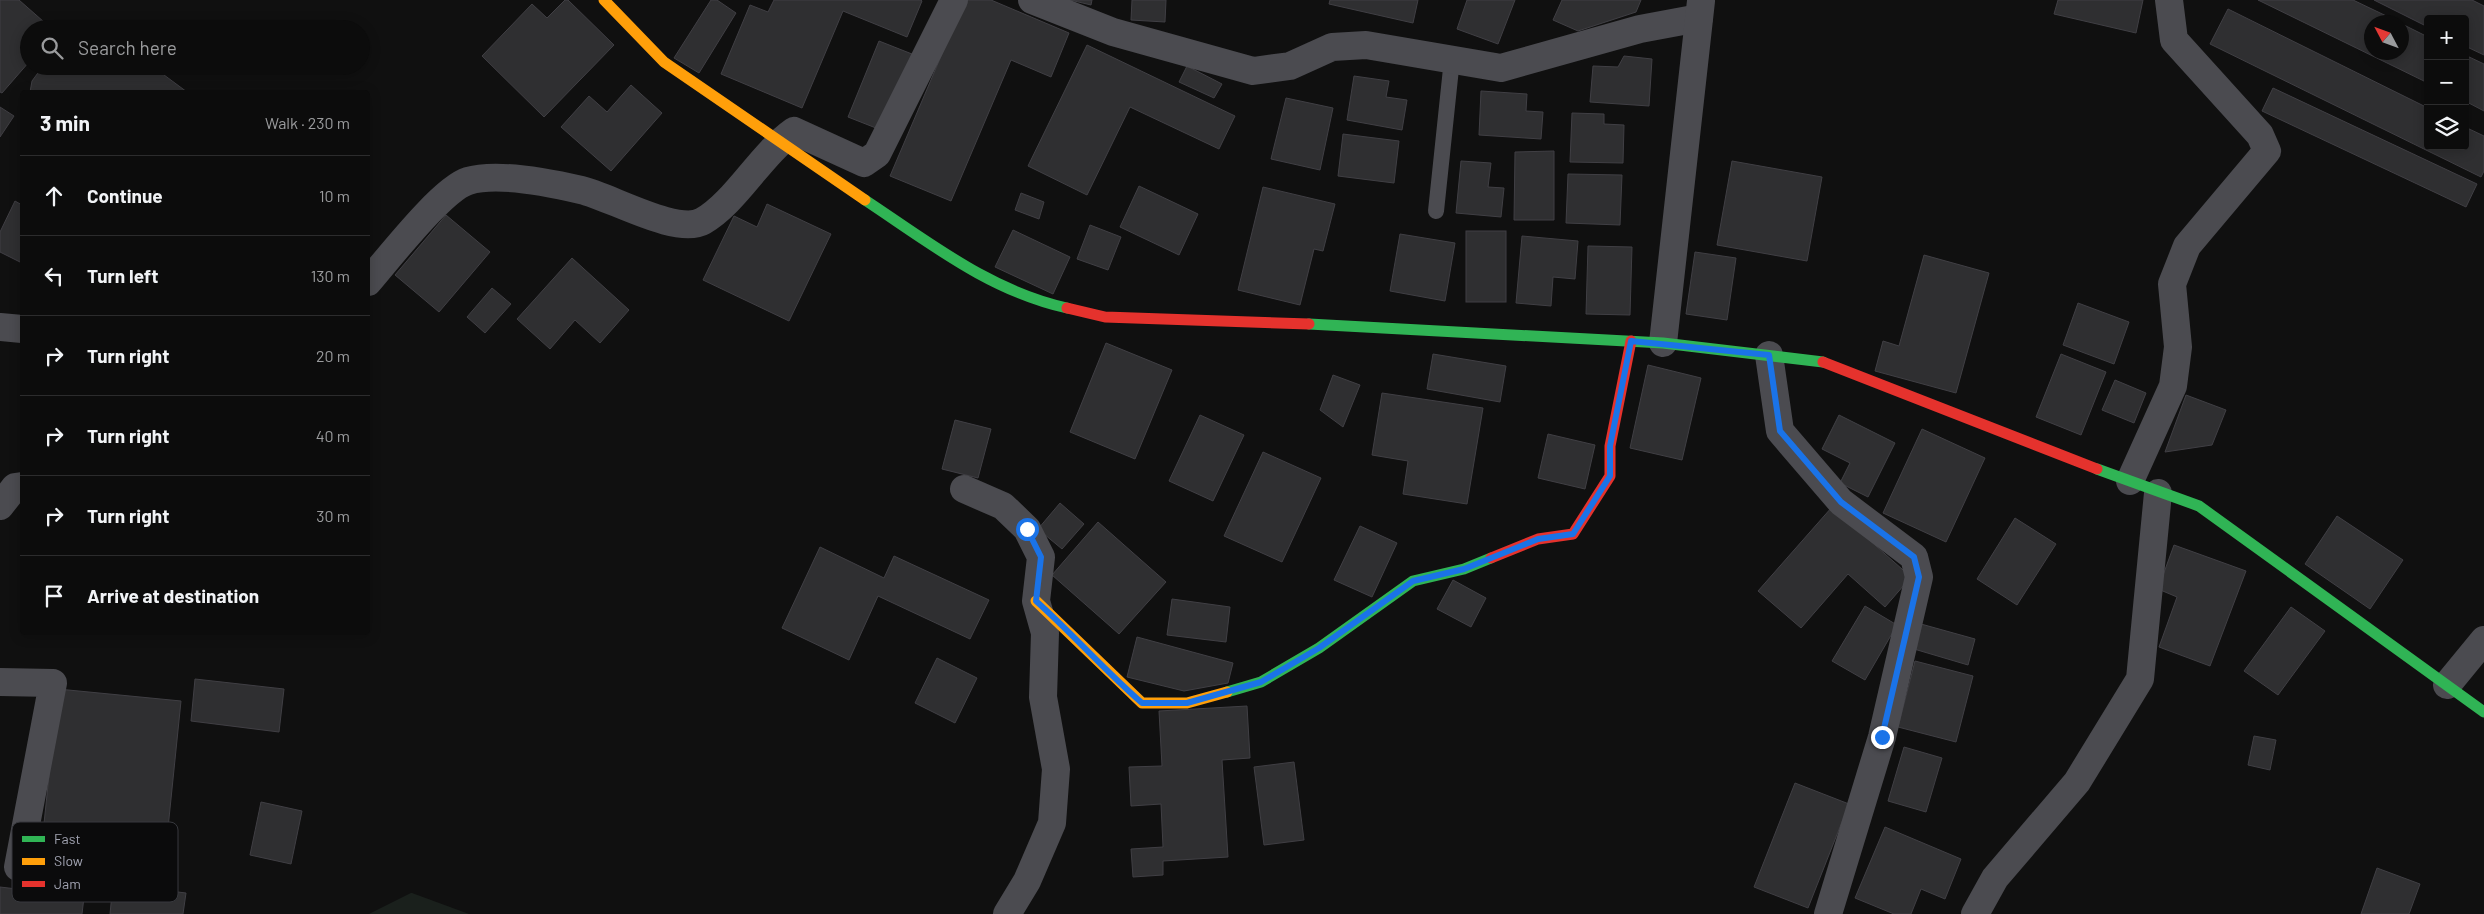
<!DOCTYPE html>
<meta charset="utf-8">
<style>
body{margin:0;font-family:Barlow,sans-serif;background:#151515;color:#f1f3f6}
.controls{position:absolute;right:15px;top:15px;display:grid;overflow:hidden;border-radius:5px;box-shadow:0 2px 12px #0003}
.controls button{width:45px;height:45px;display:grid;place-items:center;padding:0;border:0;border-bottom:1px solid #2c2c2d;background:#0c0c0c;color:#f1f3f6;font:25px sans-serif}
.compass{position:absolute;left:2364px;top:15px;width:45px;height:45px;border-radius:50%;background:#0c0c0c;box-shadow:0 2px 12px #0003;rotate:311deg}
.stop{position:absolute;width:15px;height:15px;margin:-11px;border:4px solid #1a73e8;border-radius:50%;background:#fff}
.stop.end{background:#1a73e8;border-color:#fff;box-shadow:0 1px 5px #0008}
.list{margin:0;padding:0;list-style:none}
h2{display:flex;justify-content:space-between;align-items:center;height:65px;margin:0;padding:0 20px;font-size:21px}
h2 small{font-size:16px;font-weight:400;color:#9a9b9d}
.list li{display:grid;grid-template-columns:32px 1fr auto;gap:15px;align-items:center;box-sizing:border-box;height:80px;padding:0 20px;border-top:1px solid #2c2c2d}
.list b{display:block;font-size:19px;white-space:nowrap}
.list em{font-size:16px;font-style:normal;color:#9a9b9d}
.icon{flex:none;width:28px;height:28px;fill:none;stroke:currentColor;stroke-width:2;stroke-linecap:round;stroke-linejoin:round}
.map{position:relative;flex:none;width:2484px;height:914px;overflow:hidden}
.search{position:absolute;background:#0c0c0c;box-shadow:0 2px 12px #0003;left:20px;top:20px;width:350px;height:55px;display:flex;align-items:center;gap:12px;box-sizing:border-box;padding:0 18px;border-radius:28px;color:#9a9b9d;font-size:19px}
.panel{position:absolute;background:#0c0c0c;box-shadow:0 2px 12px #0003;left:20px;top:90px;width:350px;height:545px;border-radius:5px}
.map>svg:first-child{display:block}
</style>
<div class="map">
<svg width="2484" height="914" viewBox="0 0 2484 914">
<rect width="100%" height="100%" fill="#101010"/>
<path fill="#1a201c" d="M 411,893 L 412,893 L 469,914 L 369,914 Z"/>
<g fill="#2f2f31" stroke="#403f44">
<path d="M 0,0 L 19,0 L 52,29 L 29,29 L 29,62 L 2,93 L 0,92 Z"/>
<path d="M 565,0 L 568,0 L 614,45 L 544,117 L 482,56 L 532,4 L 547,18 Z"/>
<path d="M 711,0 L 717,0 L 736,13 L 699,73 L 674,58 Z"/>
<path d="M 774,0 L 921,0 L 922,1 L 907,37 L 843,11 L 802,108 L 721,74 L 750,5 L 768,12 Z"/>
<path d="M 965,0 L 991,0 L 1069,33 L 1051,77 L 1011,60 L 951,201 L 890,176 Z"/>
<path d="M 1070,0 L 1092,0 L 1091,5 Z"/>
<path d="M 1132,0 L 1166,0 L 1165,22 L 1131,20 Z"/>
<path d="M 1330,0 L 1418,0 L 1413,23 L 1329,4 Z"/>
<path d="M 1467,0 L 1515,0 L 1498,44 L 1457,29 Z"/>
<path d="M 1562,0 L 1641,0 L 1636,12 L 1578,31 L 1553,20 Z"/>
<path d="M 2058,0 L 2143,0 L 2136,33 L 2054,14 Z"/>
<path d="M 2258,0 L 2353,0 L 2399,22 L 2372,22 L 2372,52 L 2402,52 L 2402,24 L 2428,37 L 2428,83 Z"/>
<path d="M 2374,0 L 2472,0 L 2484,6 L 2484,55 L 2465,46 L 2465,19 L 2428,19 L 2428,27 Z"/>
<path d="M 2228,9 L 2428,108 L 2428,146 L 2465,146 L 2465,127 L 2484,136 L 2484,171 L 2481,177 L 2210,44 Z"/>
<path d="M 879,41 L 912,54 L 881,130 L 848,117 Z"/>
<path d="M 1087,45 L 1235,116 L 1219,149 L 1130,107 L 1087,195 L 1028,166 Z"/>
<path d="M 2465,55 L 2484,64 L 2484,111 L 2465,101 Z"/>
<path d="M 1624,56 L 1652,59 L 1649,106 L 1590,102 L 1593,66 L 1618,67 Z"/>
<path d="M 43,66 L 152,66 L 187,92 L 30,92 L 32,81 Z"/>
<path d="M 1187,66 L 1222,84 L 1214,98 L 1179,82 Z"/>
<path d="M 1354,76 L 1389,81 L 1386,97 L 1407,100 L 1402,130 L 1347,120 Z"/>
<path d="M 631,85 L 662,113 L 611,171 L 561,127 L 589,96 L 607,112 Z"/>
<path d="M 2273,88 L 2477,184 L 2466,207 L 2262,111 Z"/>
<path d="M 1481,91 L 1527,94 L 1526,111 L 1543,112 L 1541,139 L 1479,135 Z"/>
<path d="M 1286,98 L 1333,108 L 1320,170 L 1271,159 Z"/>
<path d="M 0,107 L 14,116 L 0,137 Z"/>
<path d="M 1572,113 L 1604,114 L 1604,124 L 1624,125 L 1623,163 L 1570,162 Z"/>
<path d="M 1343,134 L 1399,141 L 1394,183 L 1338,176 Z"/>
<path d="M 1554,151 L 1554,220 L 1514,220 L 1515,152 Z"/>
<path d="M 1461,161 L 1491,163 L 1488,187 L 1504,188 L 1501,217 L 1456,213 Z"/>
<path d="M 1732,161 L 1822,177 L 1807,261 L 1717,245 Z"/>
<path d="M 1568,174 L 1622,175 L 1620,225 L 1566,223 Z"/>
<path d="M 1139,186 L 1198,214 L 1179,255 L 1120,227 Z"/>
<path d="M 1263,187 L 1335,204 L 1323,251 L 1314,249 L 1300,305 L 1238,290 Z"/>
<path d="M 1021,193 L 1044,202 L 1039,219 L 1015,210 Z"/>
<path d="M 15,201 L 22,205 L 22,263 L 0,252 L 0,232 Z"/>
<path d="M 767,204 L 831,234 L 789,321 L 703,280 L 734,216 L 757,227 Z"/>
<path d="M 446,215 L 490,252 L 439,312 L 395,275 Z"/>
<path d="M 1090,225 L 1121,237 L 1108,270 L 1077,259 Z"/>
<path d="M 1013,230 L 1070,257 L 1053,294 L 995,267 Z"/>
<rect x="1466" y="231" width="40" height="71"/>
<path d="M 1400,234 L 1455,243 L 1445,301 L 1390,291 Z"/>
<path d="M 1522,236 L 1578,241 L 1575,279 L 1553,277 L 1551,306 L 1516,303 Z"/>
<path d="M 1588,246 L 1632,247 L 1630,315 L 1586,314 Z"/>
<path d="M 1695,252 L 1736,258 L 1727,320 L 1686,314 Z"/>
<path d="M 1924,255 L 1989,273 L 1956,393 L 1875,371 L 1883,341 L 1899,346 Z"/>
<path d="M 572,258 L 629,310 L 600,343 L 575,320 L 550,349 L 517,319 Z"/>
<path d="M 492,288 L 511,304 L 485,333 L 467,317 Z"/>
<path d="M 2078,303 L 2129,322 L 2114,364 L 2063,345 Z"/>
<path d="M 1106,343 L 1172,370 L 1135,459 L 1070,432 Z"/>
<path d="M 1433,354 L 1506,366 L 1500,402 L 1427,389 Z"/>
<path d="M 2061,354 L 2106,372 L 2081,435 L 2036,417 Z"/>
<path d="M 1648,365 L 1701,378 L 1682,460 L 1630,448 Z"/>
<path d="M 1333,375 L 1360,385 L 1343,427 L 1320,410 Z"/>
<path d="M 2115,380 L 2146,393 L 2134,423 L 2102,410 Z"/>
<path d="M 1382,393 L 1483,408 L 1467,504 L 1403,494 L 1408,461 L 1372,455 Z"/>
<path d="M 2186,395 L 2226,410 L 2212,445 L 2165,452 Z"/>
<path d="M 1200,415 L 1244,435 L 1213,501 L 1169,481 Z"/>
<path d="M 1839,415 L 1895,443 L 1868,497 L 1840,483 L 1850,463 L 1822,449 Z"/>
<path d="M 955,420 L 991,429 L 978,478 L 942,469 Z"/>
<path d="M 1922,429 L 1985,458 L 1946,542 L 1883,513 Z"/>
<path d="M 1548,434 L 1595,445 L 1585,489 L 1538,478 Z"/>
<path d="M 1263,452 L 1321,478 L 1282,562 L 1224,536 Z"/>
<path d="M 1060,503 L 1084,524 L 1062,549 L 1038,529 Z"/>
<path d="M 1832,507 L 1911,577 L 1885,607 L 1848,574 L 1801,628 L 1758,591 Z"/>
<path d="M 2337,516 L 2403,560 L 2370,609 L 2305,564 Z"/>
<path d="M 2015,518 L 2056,544 L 2017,605 L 1977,579 Z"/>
<path d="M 1098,522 L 1166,582 L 1119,634 L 1052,575 Z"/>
<path d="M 1360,526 L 1397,543 L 1372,597 L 1334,580 Z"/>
<path d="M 2174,545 L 2246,571 L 2210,666 L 2159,647 L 2177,597 L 2158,589 Z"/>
<path d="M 820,547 L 884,578 L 894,556 L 989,600 L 970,639 L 878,596 L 849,660 L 782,628 Z"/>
<path d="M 1453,580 L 1486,598 L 1471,627 L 1437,609 Z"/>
<path d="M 1172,599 L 1230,607 L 1226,642 L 1167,635 Z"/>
<path d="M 1865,606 L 1897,625 L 1865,680 L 1832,661 Z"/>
<path d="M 2291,607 L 2325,631 L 2278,695 L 2244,671 Z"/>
<path d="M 1921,624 L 1975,639 L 1968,665 L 1914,649 Z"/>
<path d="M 1137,637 L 1233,663 L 1228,683 L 1184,691 L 1127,677 Z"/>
<path d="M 937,658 L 977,678 L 955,723 L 915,703 Z"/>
<path d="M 1915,661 L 1973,676 L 1956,742 L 1898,727 Z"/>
<path d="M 195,679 L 284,689 L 279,732 L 191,721 Z"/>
<path d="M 58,689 L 181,701 L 167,838 L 127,834 L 123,871 L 40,862 Z"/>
<path d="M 1247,706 L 1250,758 L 1222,760 L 1228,857 L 1163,861 L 1163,875 L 1133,877 L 1131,849 L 1163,847 L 1161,804 L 1131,806 L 1129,767 L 1162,766 L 1159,711 Z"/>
<path d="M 2254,736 L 2276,740 L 2270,770 L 2248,765 Z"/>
<path d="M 1904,747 L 1942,758 L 1926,812 L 1888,801 Z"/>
<path d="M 1294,762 L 1304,840 L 1264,845 L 1254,767 Z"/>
<path d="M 1795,783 L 1849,804 L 1808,908 L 1754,887 Z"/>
<path d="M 261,802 L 302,811 L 291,864 L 250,855 Z"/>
<path d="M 1885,827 L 1961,859 L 1945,899 L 1921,889 L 1911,914 L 1894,914 L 1855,898 Z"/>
<path d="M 2377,868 L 2420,884 L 2409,914 L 2361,914 Z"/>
<path d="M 113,884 L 186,893 L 183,914 L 110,914 Z"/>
<path d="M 0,887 L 84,897 L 82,914 L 0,914 Z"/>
</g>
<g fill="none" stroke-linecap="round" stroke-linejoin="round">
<path stroke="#4b4b50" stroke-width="16" d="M 1436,211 L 1452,59"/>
<g stroke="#4b4b50" stroke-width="28">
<path d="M 1032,0 L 1113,32 L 1253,71 L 1290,66 L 1332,47 L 1366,45 L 1501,68 L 1640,29 L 1699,18"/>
<path d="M 368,282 C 388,259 442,189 468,181 C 497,172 551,183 581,190 C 609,196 677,236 703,221 C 736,202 760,155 794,131 L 864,163 L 877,154 L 954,0"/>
<path d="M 0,327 L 22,329"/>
<path d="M 1663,343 L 1701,1"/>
<path d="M 1769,355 L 1780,431 L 1841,502 L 1914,557 L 1919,577 L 1882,737 L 1828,914"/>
<path d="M 2130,481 L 2173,386 L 2178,347 L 2172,284 L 2187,246 L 2267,151 L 2260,135 L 2174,40 L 2169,0"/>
<path d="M 964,489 L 1003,506 L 1027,529 L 1041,557 L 1036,601 L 1045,633 L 1043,697 L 1056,769 L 1052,823 L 1027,881 L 1007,914"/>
<path d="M 0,506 L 15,487 L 22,486"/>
<path d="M 0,682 L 53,683 L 18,867"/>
<path d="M 2447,685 L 2484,640"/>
<path d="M 1975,914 L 1995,878 L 2077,782 L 2140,679 L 2158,493"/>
</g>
<g stroke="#30b455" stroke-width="11">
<path d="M 865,200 C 930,243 990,291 1067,308"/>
<path d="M 1309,324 L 1663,343 L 1823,362"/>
<path d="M 2097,469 L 2199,506 L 2484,712"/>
<path d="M 1227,692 L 1261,682 L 1319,648 L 1413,581 L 1464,569 L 1491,558"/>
</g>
<g stroke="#ff9f0a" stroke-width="11">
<path d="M 604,0 L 664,62 L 865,200"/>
<path d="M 1036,601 L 1142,703 L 1187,703 L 1227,692"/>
</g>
<g stroke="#e5322d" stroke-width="11">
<path d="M 1067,308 L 1105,317 L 1309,324"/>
<path d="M 1823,362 L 2097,469"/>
<path d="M 1491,558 L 1538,539 L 1573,534 L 1610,476 L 1610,446 L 1631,341"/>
</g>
</g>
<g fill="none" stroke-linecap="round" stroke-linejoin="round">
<path stroke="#1a73e8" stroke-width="6" d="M 1027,529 L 1041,557 L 1036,601 C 1073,634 1105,671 1142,703 L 1187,703 L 1261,682 L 1319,648 L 1413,581 L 1464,569 L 1538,539 L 1573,534 L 1610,476 L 1610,446 L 1631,341 L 1769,355 L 1780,431 L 1841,502 L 1914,557 L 1919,577 L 1882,737"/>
</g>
<rect x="12" y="822" width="166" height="80" rx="8" fill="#0b0b0c" stroke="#38393e" stroke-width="1"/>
<rect x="22" y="836" width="23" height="6" fill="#30b455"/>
<rect x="22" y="858" width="23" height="7" fill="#ff9f0a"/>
<rect x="22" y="881" width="23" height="6" fill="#e5322d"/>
<g font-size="14" fill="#a1a3b1">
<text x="54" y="844">Fast</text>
<text x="54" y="866">Slow</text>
<text x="54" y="889">Jam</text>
</g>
</svg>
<div class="controls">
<button>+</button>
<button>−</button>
<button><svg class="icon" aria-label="layers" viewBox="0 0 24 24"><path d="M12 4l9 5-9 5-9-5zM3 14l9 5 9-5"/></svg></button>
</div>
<svg class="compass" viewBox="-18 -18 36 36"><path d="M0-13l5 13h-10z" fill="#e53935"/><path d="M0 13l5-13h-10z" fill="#9a9b9d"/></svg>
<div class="stop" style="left:1027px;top:529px"></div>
<div class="stop end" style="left:1882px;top:737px"></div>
<div class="search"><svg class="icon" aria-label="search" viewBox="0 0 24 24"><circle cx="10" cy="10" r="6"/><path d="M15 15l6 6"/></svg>Search here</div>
<section class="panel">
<h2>3 min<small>Walk · 230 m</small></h2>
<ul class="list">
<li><svg class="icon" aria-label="ahead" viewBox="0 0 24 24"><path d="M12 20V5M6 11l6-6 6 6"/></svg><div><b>Continue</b></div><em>10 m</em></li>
<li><svg class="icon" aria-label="left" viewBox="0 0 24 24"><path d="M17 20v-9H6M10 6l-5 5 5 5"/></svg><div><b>Turn left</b></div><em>130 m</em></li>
<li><svg class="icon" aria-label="right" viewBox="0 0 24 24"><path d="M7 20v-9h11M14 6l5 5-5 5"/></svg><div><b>Turn right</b></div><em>20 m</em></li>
<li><svg class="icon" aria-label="right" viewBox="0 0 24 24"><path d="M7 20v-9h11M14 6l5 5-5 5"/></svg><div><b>Turn right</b></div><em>40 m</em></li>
<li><svg class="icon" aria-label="right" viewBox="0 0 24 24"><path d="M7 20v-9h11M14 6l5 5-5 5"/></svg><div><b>Turn right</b></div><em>30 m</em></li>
<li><svg class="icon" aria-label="arrive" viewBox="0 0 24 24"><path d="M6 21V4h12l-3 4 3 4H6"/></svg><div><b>Arrive at destination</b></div></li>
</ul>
</section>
</div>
